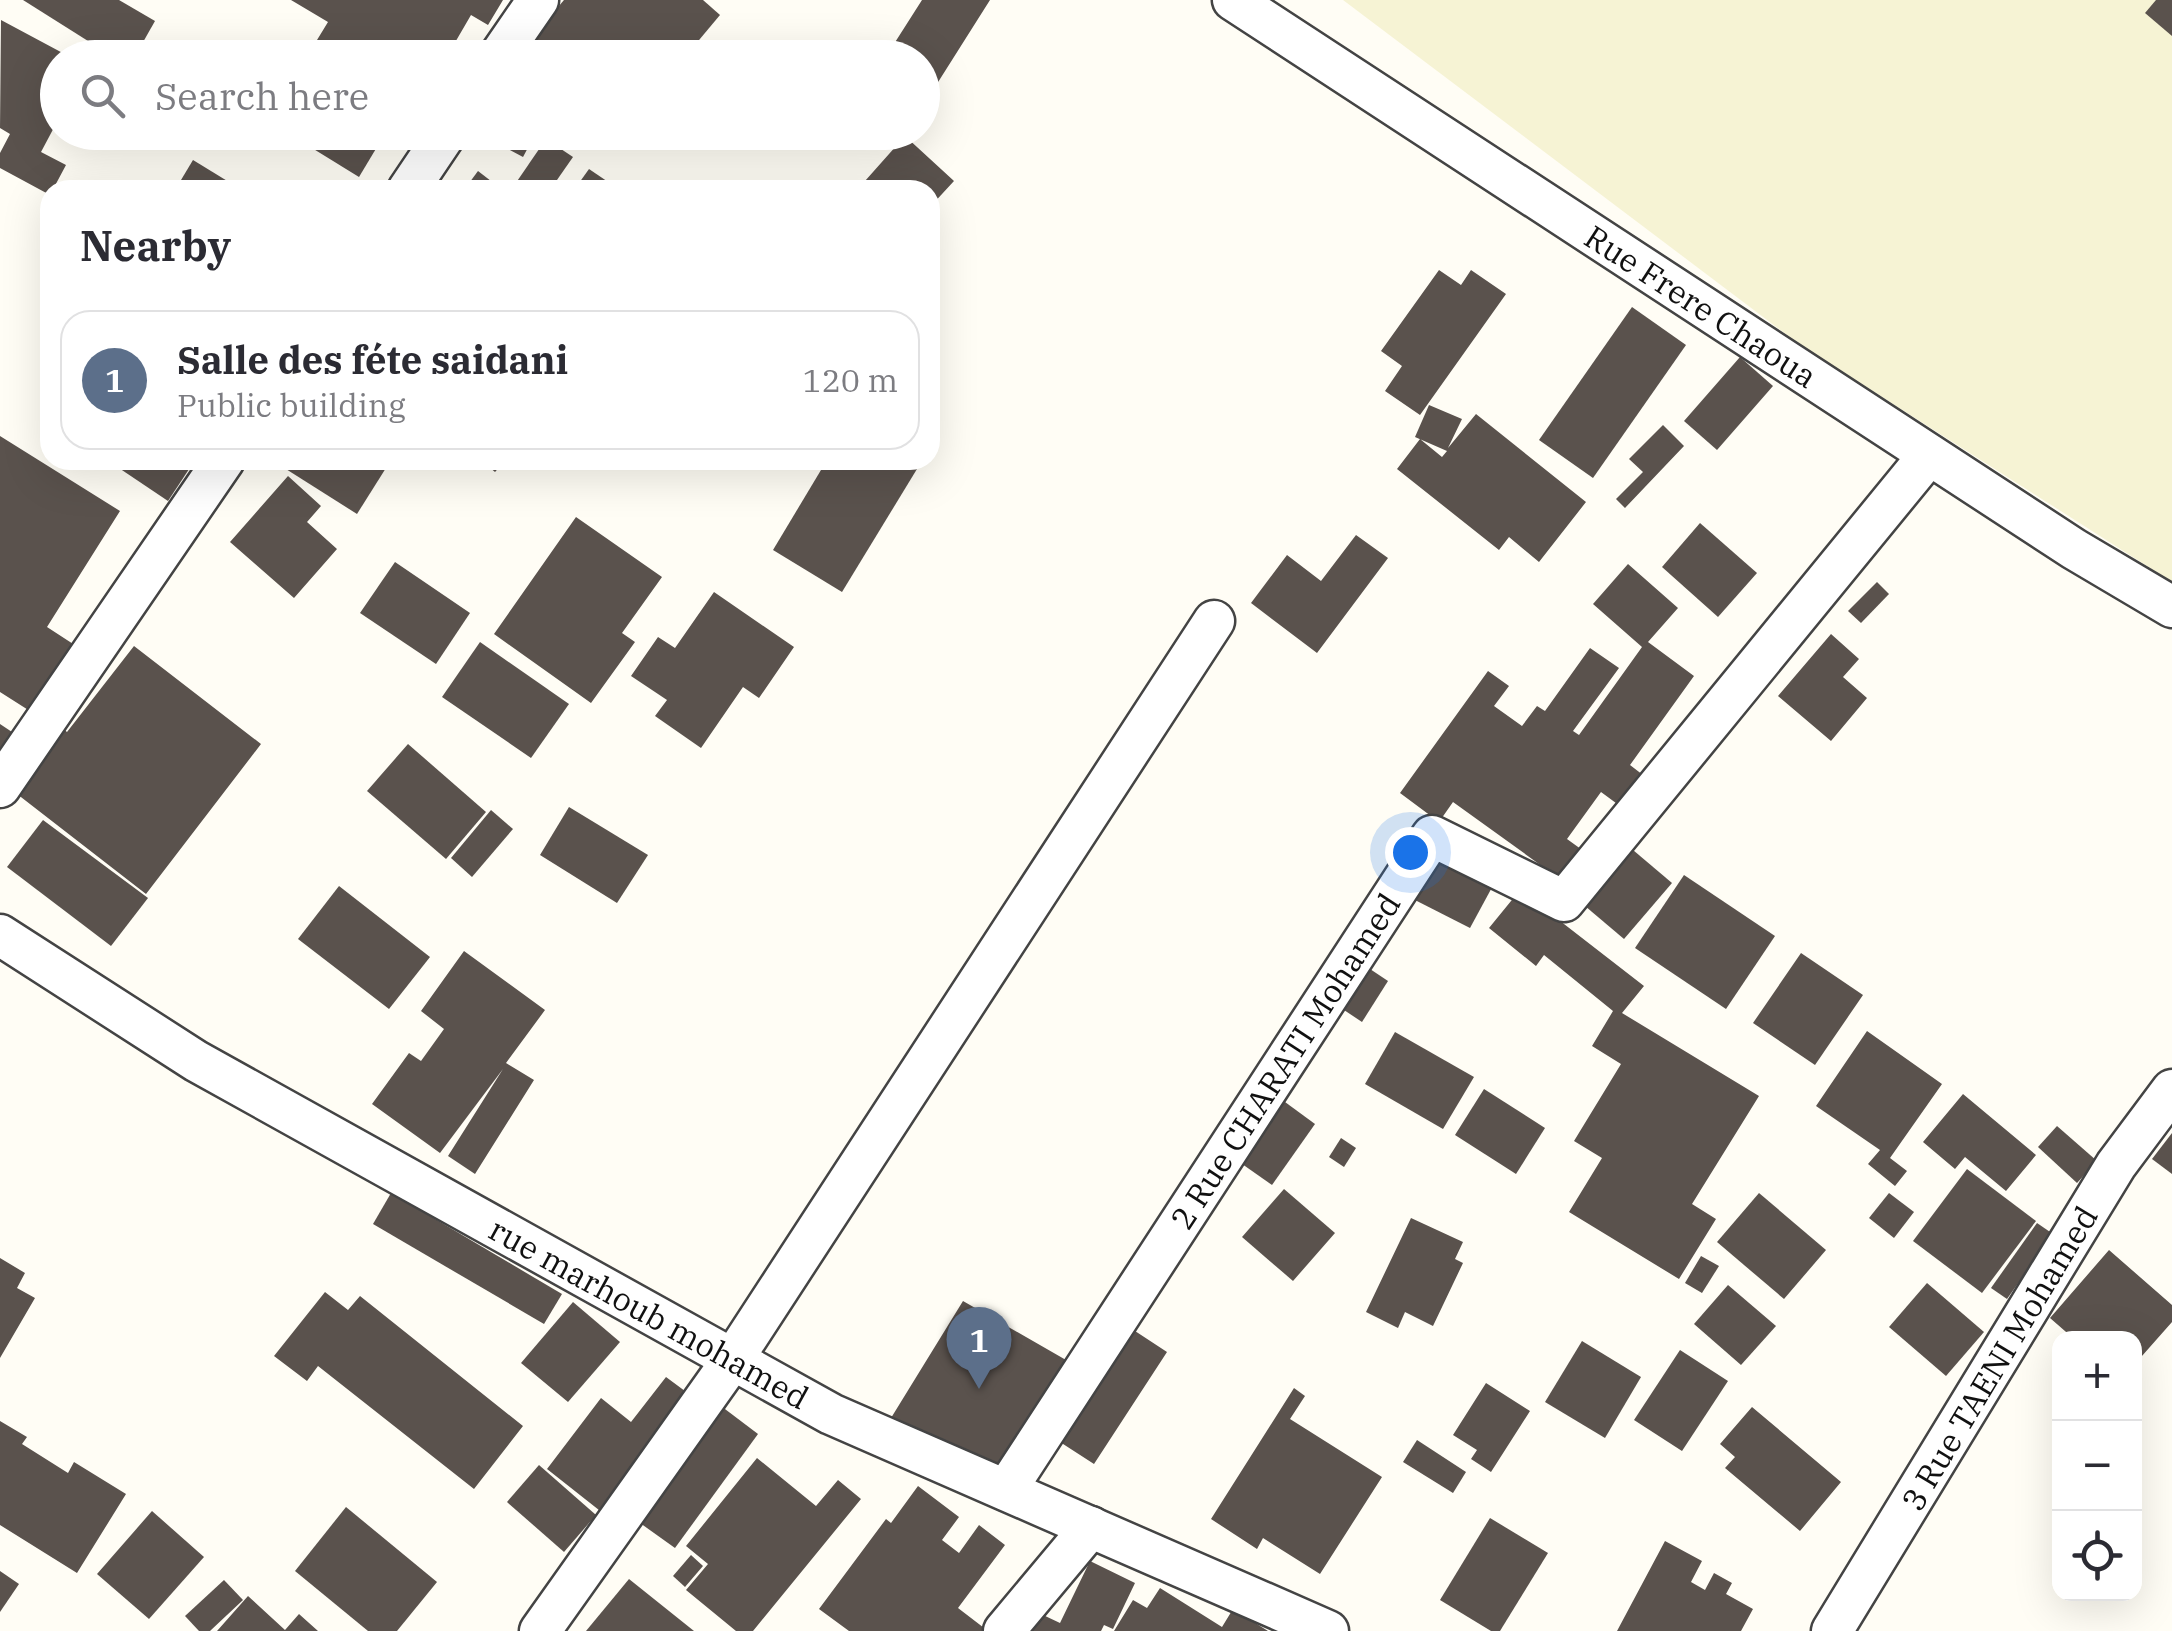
<!DOCTYPE html>
<meta charset="utf-8">
<style>
body{margin:0;font-family:"IBM Plex Serif",serif;background:#f7f7f7;color:#2b2b33}
.controls{position:absolute;right:30px;bottom:30px;display:grid;overflow:hidden;border-radius:20px;box-shadow:0 10px 40px #0002}
.controls button{width:90px;height:90px;display:grid;place-items:center;padding:0;border:0;border-bottom:2px solid #e1e1e2;background:#fff;color:#2b2b33;font:50px sans-serif}
.you{position:absolute;left:1410px;top:852px;width:35px;height:35px;margin:-25px;border:8px solid #fff;border-radius:50%;background:#1a73e8;box-shadow:0 0 0 15px #1a73e833}
.badge{display:grid;place-items:center;width:65px;height:65px;border-radius:50%;background:#c4262e;color:#fff;font-size:32px;font-weight:700}
.pin{position:absolute;translate:-50% -82px;filter:drop-shadow(0 2px 5px #0008)}
.pin::after{content:'';position:absolute;top:52px;width:35px;height:30px;background:inherit;clip-path:polygon(0 0,100% 0,50% 100%)}
.list{margin:0;padding:0;list-style:none}
h2{display:flex;justify-content:space-between;align-items:center;height:130px;margin:0;padding:0 40px;font-size:42px}
h2 small{font-size:32px;font-weight:400;color:#7c7c81}
.list li{display:grid;grid-template-columns:65px 1fr auto;gap:30px;align-items:center;box-sizing:border-box;height:140px;margin:0 20px 20px;padding:0 20px;border:2px solid #e1e1e2;border-radius:30px}
.list b{display:block;font-size:38px;white-space:nowrap}
.list p{margin:0;font-size:32px;white-space:nowrap;color:#7c7c81}
.list em{font-size:32px;font-style:normal;color:#7c7c81}
.icon{flex:none;width:55px;height:55px;fill:none;stroke:currentColor;stroke-width:2;stroke-linecap:round;stroke-linejoin:round}
.map{position:relative;flex:none;width:2172px;height:1631px;overflow:hidden}
.search{position:absolute;background:#fff;box-shadow:0 10px 40px #0002;left:40px;top:40px;width:900px;height:110px;display:flex;align-items:center;gap:25px;box-sizing:border-box;padding:0 35px;border-radius:55px;color:#7c7c81;font-size:38px}
.panel{position:absolute;background:#fff;box-shadow:0 10px 40px #0002;left:40px;top:180px;width:900px;height:290px;border-radius:30px}
.map>svg:first-child{display:block}
</style>
<div class="map">
<svg width="2172" height="1631" viewBox="0 0 2172 1631">
<rect width="100%" height="100%" fill="#fffdf5"/>
<path fill="#f6f3d4" d="M 1343,0 L 2172,0 L 2172,582 L 1799,344 Z"/>
<g fill="#5a524d">
<path d="M 23,0 L 119,0 L 155,21 L 134,58 L 115,58 Z"/>
<path d="M 291,0 L 503,0 L 488,25 L 471,15 L 446,58 L 306,58 L 328,22 Z"/>
<path d="M 564,0 L 703,0 L 720,15 L 684,58 L 515,58 Z"/>
<path d="M 922,0 L 990,0 L 928,98 L 922,94 L 922,58 L 885,58 Z"/>
<path d="M 2156,0 L 2172,0 L 2172,36 L 2145,13 Z"/>
<path d="M 1,20 L 72,58 L 58,58 L 58,120 L 41,152 L 66,165 L 50,195 L 0,168 L 0,153 L 10,134 L 0,128 Z"/>
<path d="M 286,132 L 386,132 L 359,177 Z"/>
<path d="M 505,132 L 531,142 L 523,157 L 499,144 Z"/>
<path d="M 905,136 L 954,181 L 930,207 L 930,190 L 857,190 Z"/>
<path d="M 546,139 L 573,157 L 550,190 L 511,190 Z"/>
<path d="M 193,160 L 242,190 L 175,190 Z"/>
<path d="M 589,169 L 620,190 L 574,190 Z"/>
<path d="M 478,171 L 500,188 L 498,190 L 464,190 Z"/>
<path d="M 1439,270 L 1461,285 L 1471,270 L 1506,294 L 1420,415 L 1385,391 L 1402,366 L 1381,351 Z"/>
<path d="M 1632,307 L 1686,345 L 1593,478 L 1539,440 Z"/>
<path d="M 1740,357 L 1773,386 L 1717,450 L 1684,421 Z"/>
<path d="M 1429,405 L 1462,419 L 1448,448 L 1476,414 L 1586,502 L 1539,562 L 1509,537 L 1499,550 L 1397,469 L 1420,439 L 1442,457 L 1447,451 L 1415,437 Z"/>
<path d="M 1663,425 L 1684,446 L 1625,508 L 1616,499 L 1643,472 L 1629,459 Z"/>
<path d="M 0,436 L 120,511 L 47,627 L 87,653 L 44,720 L 0,692 Z"/>
<path d="M 107,460 L 195,460 L 168,501 Z"/>
<path d="M 280,460 L 391,460 L 357,514 L 278,464 Z"/>
<path d="M 481,460 L 506,460 L 495,472 Z"/>
<path d="M 827,460 L 903,460 L 917,469 L 842,592 L 773,550 Z"/>
<path d="M 288,476 L 321,506 L 307,522 L 337,549 L 294,598 L 230,542 Z"/>
<path d="M 576,517 L 662,577 L 622,633 L 635,642 L 591,703 L 494,634 Z"/>
<path d="M 1700,523 L 1757,573 L 1718,617 L 1662,567 Z"/>
<path d="M 1356,535 L 1388,558 L 1317,653 L 1251,603 L 1287,555 L 1321,581 Z"/>
<path d="M 395,562 L 470,613 L 436,664 L 360,613 Z"/>
<path d="M 1628,564 L 1678,608 L 1648,642 L 1694,676 L 1630,765 L 1643,775 L 1620,806 L 1601,792 L 1567,839 L 1585,852 L 1564,882 L 1453,802 L 1439,822 L 1400,793 L 1488,671 L 1509,686 L 1494,706 L 1522,726 L 1537,706 L 1545,711 L 1590,648 L 1619,668 L 1573,731 L 1579,735 L 1642,647 L 1593,604 Z"/>
<path d="M 1877,582 L 1889,594 L 1861,623 L 1848,611 Z"/>
<path d="M 714,592 L 794,647 L 759,698 L 743,687 L 701,748 L 655,716 L 667,700 L 631,676 L 658,637 L 675,648 Z"/>
<path d="M 1831,634 L 1859,659 L 1843,677 L 1867,698 L 1831,741 L 1778,696 Z"/>
<path d="M 480,642 L 569,704 L 531,758 L 442,697 Z"/>
<path d="M 134,646 L 261,744 L 146,894 L 8,787 L 57,724 L 67,732 Z"/>
<path d="M 0,724 L 15,734 L 0,757 Z"/>
<path d="M 408,744 L 486,812 L 446,859 L 367,791 Z"/>
<path d="M 569,807 L 648,855 L 617,903 L 540,855 Z"/>
<path d="M 491,810 L 513,829 L 472,877 L 451,858 Z"/>
<path d="M 43,820 L 148,898 L 111,946 L 7,867 Z"/>
<path d="M 1620,839 L 1672,883 L 1624,939 L 1572,895 Z"/>
<path d="M 1436,849 L 1496,880 L 1470,928 L 1411,898 Z"/>
<path d="M 1684,875 L 1775,936 L 1726,1009 L 1635,948 Z"/>
<path d="M 339,886 L 430,957 L 389,1009 L 298,939 Z"/>
<path d="M 1520,890 L 1644,986 L 1622,1013 L 1759,1096 L 1692,1204 L 1716,1219 L 1679,1279 L 1569,1212 L 1602,1158 L 1574,1141 L 1621,1064 L 1592,1046 L 1613,1011 L 1544,955 L 1536,966 L 1489,928 Z"/>
<path d="M 464,951 L 545,1010 L 506,1063 L 534,1080 L 475,1174 L 448,1156 L 503,1069 L 440,1153 L 372,1104 L 409,1053 L 421,1061 L 444,1029 L 421,1011 Z"/>
<path d="M 1801,953 L 1863,995 L 1815,1065 L 1753,1023 Z"/>
<path d="M 1370,969 L 1388,981 L 1362,1022 L 1344,1010 Z"/>
<path d="M 1867,1031 L 1942,1084 L 1890,1158 L 1907,1171 L 1895,1186 L 1868,1164 L 1880,1150 L 1816,1106 Z"/>
<path d="M 1395,1032 L 1474,1077 L 1443,1129 L 1365,1084 Z"/>
<path d="M 1259,1083 L 1315,1124 L 1272,1185 L 1215,1145 Z"/>
<path d="M 1484,1089 L 1545,1128 L 1516,1174 L 1455,1135 Z"/>
<path d="M 1963,1094 L 2036,1155 L 2006,1191 L 1965,1157 L 1955,1169 L 1923,1142 Z"/>
<path d="M 2057,1126 L 2097,1161 L 2077,1183 L 2038,1147 Z"/>
<path d="M 2172,1133 L 2172,1174 L 2152,1159 Z"/>
<path d="M 1341,1138 L 1356,1148 L 1344,1167 L 1329,1157 Z"/>
<path d="M 1967,1169 L 2036,1221 L 1982,1293 L 1913,1241 Z"/>
<path d="M 1284,1189 L 1335,1233 L 1293,1281 L 1242,1237 Z"/>
<path d="M 391,1193 L 562,1294 L 544,1324 L 373,1224 Z"/>
<path d="M 1759,1193 L 1826,1250 L 1784,1299 L 1717,1242 Z"/>
<path d="M 1889,1193 L 1914,1212 L 1894,1238 L 1869,1218 Z"/>
<path d="M 1411,1218 L 1463,1242 L 1455,1259 L 1463,1263 L 1433,1326 L 1405,1312 L 1398,1328 L 1366,1312 Z"/>
<path d="M 2037,1223 L 2053,1234 L 2007,1299 L 1991,1288 Z"/>
<path d="M 2109,1250 L 2172,1305 L 2172,1322 L 2134,1365 L 2134,1338 L 2073,1338 L 2050,1318 Z"/>
<path d="M 1701,1256 L 1719,1266 L 1702,1293 L 1685,1283 Z"/>
<path d="M 0,1258 L 25,1273 L 17,1288 L 35,1298 L 0,1358 Z"/>
<path d="M 1927,1283 L 1984,1332 L 1946,1376 L 1889,1327 Z"/>
<path d="M 1728,1285 L 1776,1326 L 1741,1365 L 1694,1324 Z"/>
<path d="M 325,1292 L 348,1310 L 360,1296 L 523,1426 L 474,1489 L 318,1366 L 307,1381 L 274,1356 Z"/>
<path d="M 963,1301 L 1066,1360 L 1035,1412 L 1103,1310 L 1167,1352 L 1094,1464 L 1029,1422 L 998,1473 L 891,1418 Z"/>
<path d="M 573,1302 L 620,1342 L 568,1402 L 521,1363 Z"/>
<path d="M 1582,1341 L 1641,1377 L 1605,1438 L 1545,1402 Z"/>
<path d="M 1680,1350 L 1728,1381 L 1682,1451 L 1634,1420 Z"/>
<path d="M 666,1377 L 693,1397 L 604,1514 L 547,1469 L 601,1398 L 631,1422 Z"/>
<path d="M 1486,1383 L 1530,1411 L 1491,1472 L 1471,1459 L 1477,1450 L 1453,1435 Z"/>
<path d="M 1294,1388 L 1305,1396 L 1290,1419 L 1382,1477 L 1320,1574 L 1263,1538 L 1257,1549 L 1211,1519 Z"/>
<path d="M 717,1403 L 758,1434 L 675,1548 L 640,1523 Z"/>
<path d="M 1752,1407 L 1841,1482 L 1800,1531 L 1725,1468 L 1735,1457 L 1720,1444 Z"/>
<path d="M 0,1421 L 27,1437 L 22,1444 L 68,1473 L 74,1462 L 126,1494 L 77,1573 L 0,1525 Z"/>
<path d="M 1417,1440 L 1466,1472 L 1453,1493 L 1403,1462 Z"/>
<path d="M 757,1458 L 816,1506 L 838,1480 L 861,1499 L 753,1631 L 736,1631 L 686,1590 L 708,1564 L 686,1546 Z"/>
<path d="M 539,1465 L 596,1515 L 564,1552 L 507,1502 Z"/>
<path d="M 918,1486 L 959,1517 L 942,1540 L 959,1553 L 979,1525 L 1005,1545 L 958,1608 L 988,1631 L 849,1631 L 819,1609 L 886,1519 L 891,1523 Z"/>
<path d="M 346,1507 L 437,1582 L 397,1631 L 368,1631 L 295,1571 Z"/>
<path d="M 152,1511 L 204,1557 L 149,1619 L 97,1574 Z"/>
<path d="M 1490,1518 L 1548,1553 L 1500,1631 L 1491,1631 L 1440,1600 Z"/>
<path d="M 1665,1541 L 1702,1561 L 1691,1582 L 1705,1590 L 1714,1573 L 1732,1583 L 1726,1594 L 1753,1609 L 1741,1631 L 1617,1631 Z"/>
<path d="M 691,1555 L 703,1566 L 685,1587 L 673,1576 Z"/>
<path d="M 1090,1561 L 1135,1583 L 1113,1629 L 1104,1625 L 1101,1631 L 1022,1631 L 1024,1606 L 1060,1623 Z"/>
<path d="M 0,1571 L 19,1584 L 0,1612 Z"/>
<path d="M 629,1579 L 694,1631 L 586,1631 Z"/>
<path d="M 224,1580 L 243,1600 L 210,1631 L 199,1631 L 185,1616 Z"/>
<path d="M 1160,1588 L 1222,1627 L 1233,1609 L 1268,1631 L 1114,1631 L 1133,1600 L 1147,1608 Z"/>
<path d="M 248,1596 L 285,1630 L 299,1614 L 318,1631 L 217,1631 Z"/>
</g>
<g fill="none" stroke-linecap="round" stroke-linejoin="round">
<defs>
<g id="minor">
<path d="M 1233,0 L 2074,549 L 2172,607"/>
<path d="M 498,58 L 538,0"/>
<path d="M 408,190 L 447,132"/>
<path d="M 0,787 L 224,460"/>
<path d="M 0,935 L 196,1061 L 831,1414 L 1328,1631"/>
<path d="M 1006,1490 L 1432,836 L 1564,901 L 1929,455"/>
<path d="M 540,1631 L 733,1359 L 1214,621"/>
<path d="M 1004,1631 L 1091,1527"/>
<path d="M 1832,1631 L 2116,1165 L 2172,1090"/>
</g>
</defs>
<use href="#minor" stroke="#444" stroke-width="45"/>
<use href="#minor" stroke="#fff" stroke-width="40"/>
</g>
<g text-anchor="middle" dominant-baseline="central" stroke-width="10" stroke-linejoin="round" paint-order="stroke">
<g font-size="32" fill="#111" stroke="#fff">
<text transform="translate(1701 306) rotate(33)">Rue Frere Chaoua</text>
<text transform="translate(1285 1061) rotate(-57)">2 Rue CHARATI Mohamed</text>
<text transform="translate(649 1313) rotate(29)">rue marhoub mohamed</text>
<text transform="translate(1999 1358) rotate(-59)">3 Rue TAENI Mohamed</text>
</g>
</g>
</svg>
<div class="controls">
<button>+</button>
<button>−</button>
<button><svg class="icon" aria-label="locate" viewBox="0 0 24 24"><circle cx="12" cy="12" r="6"/><path d="M12 2v4M12 18v4M2 12h4M18 12h4"/></svg></button>
</div>
<div class="you"></div>
<div class="pin badge" style="left:979px;top:1389px;background:#5c6f8a">1</div>
<div class="search"><svg class="icon" aria-label="search" viewBox="0 0 24 24"><circle cx="10" cy="10" r="6"/><path d="M15 15l6 6"/></svg>Search here</div>
<section class="panel">
<h2>Nearby<small></small></h2>
<ul class="list">
<li><span class="badge" style="background:#5c6f8a">1</span><div><b>Salle des féte saidani</b><p>Public building</p></div><em>120 m</em></li>
</ul>
</section>
</div>
